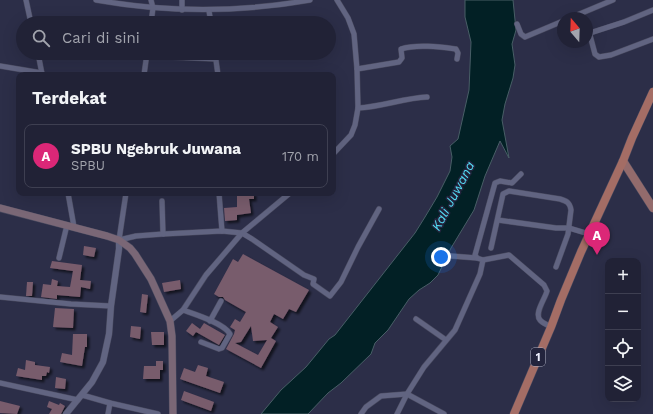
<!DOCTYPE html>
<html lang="id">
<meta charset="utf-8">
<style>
body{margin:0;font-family:"Work Sans",sans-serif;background:#292a3e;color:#f1f3f6}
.controls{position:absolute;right:12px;bottom:12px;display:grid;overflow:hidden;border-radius:8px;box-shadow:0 4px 16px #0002}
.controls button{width:36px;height:36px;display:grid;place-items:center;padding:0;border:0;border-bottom:1px solid #3e3f51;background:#212236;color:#f1f3f6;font:20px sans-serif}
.compass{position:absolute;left:557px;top:12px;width:36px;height:36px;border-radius:50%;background:#212236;box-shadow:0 4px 16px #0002;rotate:341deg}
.you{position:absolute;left:441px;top:257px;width:14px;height:14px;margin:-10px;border:3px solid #fff;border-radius:50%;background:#1a73e8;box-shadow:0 0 0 6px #1a73e833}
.badge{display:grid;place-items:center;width:26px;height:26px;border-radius:50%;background:#db2777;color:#fff;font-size:13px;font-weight:700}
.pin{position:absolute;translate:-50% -33px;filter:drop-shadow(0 1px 2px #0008)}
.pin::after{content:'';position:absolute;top:21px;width:14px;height:12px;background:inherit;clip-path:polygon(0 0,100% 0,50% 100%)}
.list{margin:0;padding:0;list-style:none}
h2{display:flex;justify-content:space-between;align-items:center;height:52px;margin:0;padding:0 16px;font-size:17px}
h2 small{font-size:13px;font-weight:400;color:#a2a4ad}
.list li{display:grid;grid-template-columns:26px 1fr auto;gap:12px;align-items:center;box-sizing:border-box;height:64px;margin:0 8px 8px;padding:0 8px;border:1px solid #3e3f51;border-radius:8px}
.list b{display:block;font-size:15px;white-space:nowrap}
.list p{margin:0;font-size:13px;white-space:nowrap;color:#a2a4ad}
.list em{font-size:13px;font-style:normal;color:#a2a4ad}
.icon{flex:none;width:22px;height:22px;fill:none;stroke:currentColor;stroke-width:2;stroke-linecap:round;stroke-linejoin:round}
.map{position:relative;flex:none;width:653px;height:414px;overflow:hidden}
.search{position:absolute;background:#212236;box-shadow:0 4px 16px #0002;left:16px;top:16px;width:320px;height:44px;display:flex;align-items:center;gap:10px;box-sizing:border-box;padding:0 14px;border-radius:22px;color:#a2a4ad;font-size:15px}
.panel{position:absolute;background:#212236;box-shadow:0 4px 16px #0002;left:16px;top:72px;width:320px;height:124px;border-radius:8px}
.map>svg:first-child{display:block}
</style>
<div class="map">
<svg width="653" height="414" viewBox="0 0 653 414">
<defs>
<filter id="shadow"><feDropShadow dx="2.5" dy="2.5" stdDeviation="1" flood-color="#0009"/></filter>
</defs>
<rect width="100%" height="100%" fill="#2c2e48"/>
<path fill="#022025" stroke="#485e66" d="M 465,0 L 513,0 L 516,30 L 512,44 L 515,65 L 513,78 L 505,104 L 502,120 L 509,158 L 500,141 L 485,176 L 474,210 L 451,248 L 438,275 L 430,283 L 419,290 L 409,299 L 388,330 L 375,343 L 371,354 L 341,383 L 328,393 L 308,414 L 261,414 L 281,390 L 306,367 L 329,339 L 335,335 L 415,233 L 425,217 L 437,197 L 450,171 L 452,157 L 450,146 L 458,139 L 469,90 L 471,42 L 465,17 Z"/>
<g fill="#785b6c" fill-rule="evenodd" filter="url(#shadow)">
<path d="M 254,193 L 254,199 L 249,199 L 251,213 L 237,215 L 237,220 L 225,221 L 224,208 L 237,207 L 237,194 Z"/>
<path d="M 84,246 L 96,248 L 94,257 L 83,255 Z"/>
<path d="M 243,254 L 309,290 L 296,312 L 289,309 L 283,319 L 274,314 L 270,322 L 278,327 L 271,338 L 276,341 L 261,368 L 226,349 L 234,334 L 235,330 L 230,327 L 235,319 L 240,322 L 246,312 L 225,300 L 223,297 L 219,297 L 214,294 L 233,259 L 238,262 ZM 251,326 L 253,341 L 267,340 L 258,355 L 235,343 L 241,342 Z"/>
<path d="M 52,261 L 82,265 L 80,280 L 91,281 L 90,289 L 81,287 L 80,297 L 57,295 L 57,299 L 41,297 L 43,284 L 51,285 L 52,279 L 58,281 L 57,286 L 70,287 L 73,271 L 50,268 Z"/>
<path d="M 180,280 L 181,289 L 164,292 L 162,283 Z"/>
<path d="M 27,282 L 33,282 L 32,296 L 26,296 Z"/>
<path d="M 142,294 L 148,295 L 146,313 L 140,312 Z"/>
<path d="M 55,308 L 74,309 L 73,328 L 53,327 Z"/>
<path d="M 192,323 L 200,329 L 204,323 L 225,335 L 219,345 L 196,332 L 193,336 L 186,331 Z"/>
<path d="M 131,326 L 141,327 L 140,339 L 130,337 Z"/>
<path d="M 151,332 L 164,332 L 164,345 L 152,345 Z"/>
<path d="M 73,334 L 87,334 L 87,347 L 85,347 L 82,366 L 60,362 L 62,353 L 72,355 Z"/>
<path d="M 26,360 L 35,362 L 35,365 L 50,367 L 49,373 L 47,372 L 46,376 L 42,376 L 42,380 L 16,376 L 18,368 L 25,370 Z"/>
<path d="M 156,361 L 163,361 L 163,370 L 160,370 L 160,379 L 143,379 L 144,366 L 156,366 Z"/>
<path d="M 198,365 L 208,368 L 206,376 L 224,382 L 220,393 L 180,379 L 184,368 L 195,372 Z"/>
<path d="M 56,377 L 66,379 L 65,389 L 55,388 Z"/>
<path d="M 184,391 L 214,402 L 211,411 L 181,400 Z"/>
<path d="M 0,401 L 20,406 L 17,414 L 0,413 Z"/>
<path d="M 49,401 L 59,405 L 60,403 L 65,406 L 61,414 L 49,414 L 52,409 L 47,407 Z"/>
</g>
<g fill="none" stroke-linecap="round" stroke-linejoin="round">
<defs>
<g id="minor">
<path d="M 26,0 L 31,23"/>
<path d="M 96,0 C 169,13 237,13 310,0"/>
<path d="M 182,10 L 182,0"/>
<path d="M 209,11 L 211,23"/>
<path d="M 570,18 L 613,0"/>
<path d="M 151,23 L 153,8 L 151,0"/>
<path d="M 517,24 L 521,34 L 525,37 L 563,21"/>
<path d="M 587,24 L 595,54 L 599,57 L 611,55 L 653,39"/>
<path d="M 590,33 L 624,22 L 653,10"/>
<path d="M 38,53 L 42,74"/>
<path d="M 215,53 L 218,75"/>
<path d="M 172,57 L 216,59"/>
<path d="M 0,66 L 42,73"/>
<path d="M 357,69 L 399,62 L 402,58 L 401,49 C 417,44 440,47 456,49 L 458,53 L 457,59"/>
<path d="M 144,75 L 147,53"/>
<path d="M 358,108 C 381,107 404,98 427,97"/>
<path d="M 333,154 L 351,135 L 355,125 L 358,108 L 357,69 L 354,34 L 348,18 L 337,0"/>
<path d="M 68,193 L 74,227"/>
<path d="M 126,193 L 119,240 L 136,236 L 163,234 L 222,231 L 242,233 L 252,239 L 304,275 L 314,279 L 313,284 L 330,296 L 341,282 L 358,247 L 379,209"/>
<path d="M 219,193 L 222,231"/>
<path d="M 162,201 L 163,234"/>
<path d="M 498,220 L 556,228 L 569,228 L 589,234"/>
<path d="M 491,248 L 503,194 L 509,191 L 560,199 C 567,201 570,203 571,210 L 568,234 L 556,267"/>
<path d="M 451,256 L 477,258"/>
<path d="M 59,258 L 67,225"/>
<path d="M 483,260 L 509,255 L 544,285 L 547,291 C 545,299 534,313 540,320 C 542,323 548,325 551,327"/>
<path d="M 0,297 L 71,304 L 111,306"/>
<path d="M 183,310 C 194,314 224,323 230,334 L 222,348 L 219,349 L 201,342"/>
<path d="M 416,319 L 446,340"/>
<path d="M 170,321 L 183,310 L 206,275 L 242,233 L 290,193"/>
<path d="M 210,321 L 221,301"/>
<path d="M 0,383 L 78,400"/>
<path d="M 82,395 L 110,403 L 158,414"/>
<path d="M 108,414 L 110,403"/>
<path d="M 361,414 L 366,407 L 381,396 L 407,394 L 444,414"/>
<path d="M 397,414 L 407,394 L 424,367 L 455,330 L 480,274 L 483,260 L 477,258 L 475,255 L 495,183 L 500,181 L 512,183 L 521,174"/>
</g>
<path id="tertiary" d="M 66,414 L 92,382 L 103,362 L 109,334 L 111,306 L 119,249 L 119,240"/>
<path id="secondary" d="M 0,208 L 107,236 L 119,240 L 130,248 L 135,254 L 151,279 L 170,321 L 172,336 L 173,414"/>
<path id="primary" d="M 623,161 L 653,208"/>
<path id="trunk" d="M 514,414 L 551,327 L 561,300 L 581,252 L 623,161 L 632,138 L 653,92"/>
</defs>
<use href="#minor" stroke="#494a5f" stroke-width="6"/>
<use href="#tertiary" stroke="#494a5f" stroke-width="7"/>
<use href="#secondary" stroke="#494a5f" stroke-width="8"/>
<use href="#primary" stroke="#494a5f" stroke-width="9"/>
<use href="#trunk" stroke="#494a5f" stroke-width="9"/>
<use href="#minor" stroke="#616481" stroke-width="5"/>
<use href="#tertiary" stroke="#616481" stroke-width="6"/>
<use href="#secondary" stroke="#7a6776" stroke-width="7"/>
<use href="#primary" stroke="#936b6c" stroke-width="8"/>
<use href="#trunk" stroke="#a46d65" stroke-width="8"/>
</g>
<g text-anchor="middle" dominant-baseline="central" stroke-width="3" stroke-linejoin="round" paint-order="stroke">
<rect fill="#23243d" stroke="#b0b1c3" stroke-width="1" x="531" y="348" width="14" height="18" rx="3"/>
<g font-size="11" font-weight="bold" fill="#edeefc">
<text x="538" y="357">1</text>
</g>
<g font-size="13" font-style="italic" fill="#53def6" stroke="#23243d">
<text transform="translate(453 196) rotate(-62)">Kali Juwana</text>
</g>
</g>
</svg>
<div class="controls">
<button>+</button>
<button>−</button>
<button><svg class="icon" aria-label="locate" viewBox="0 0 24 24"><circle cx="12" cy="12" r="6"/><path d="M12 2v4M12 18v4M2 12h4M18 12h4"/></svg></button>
<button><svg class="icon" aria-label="layers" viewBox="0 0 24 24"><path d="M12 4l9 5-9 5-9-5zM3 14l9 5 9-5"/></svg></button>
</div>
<svg class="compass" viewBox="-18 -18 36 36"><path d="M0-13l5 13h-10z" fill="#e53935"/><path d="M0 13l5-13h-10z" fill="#a2a4ad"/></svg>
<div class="you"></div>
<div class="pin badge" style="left:597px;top:255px">A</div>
<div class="search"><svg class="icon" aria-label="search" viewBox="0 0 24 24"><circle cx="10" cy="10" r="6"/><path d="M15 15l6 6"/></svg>Cari di sini</div>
<section class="panel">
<h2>Terdekat<small></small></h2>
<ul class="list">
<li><span class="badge">A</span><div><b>SPBU Ngebruk Juwana</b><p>SPBU</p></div><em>170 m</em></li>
</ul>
</section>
</div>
